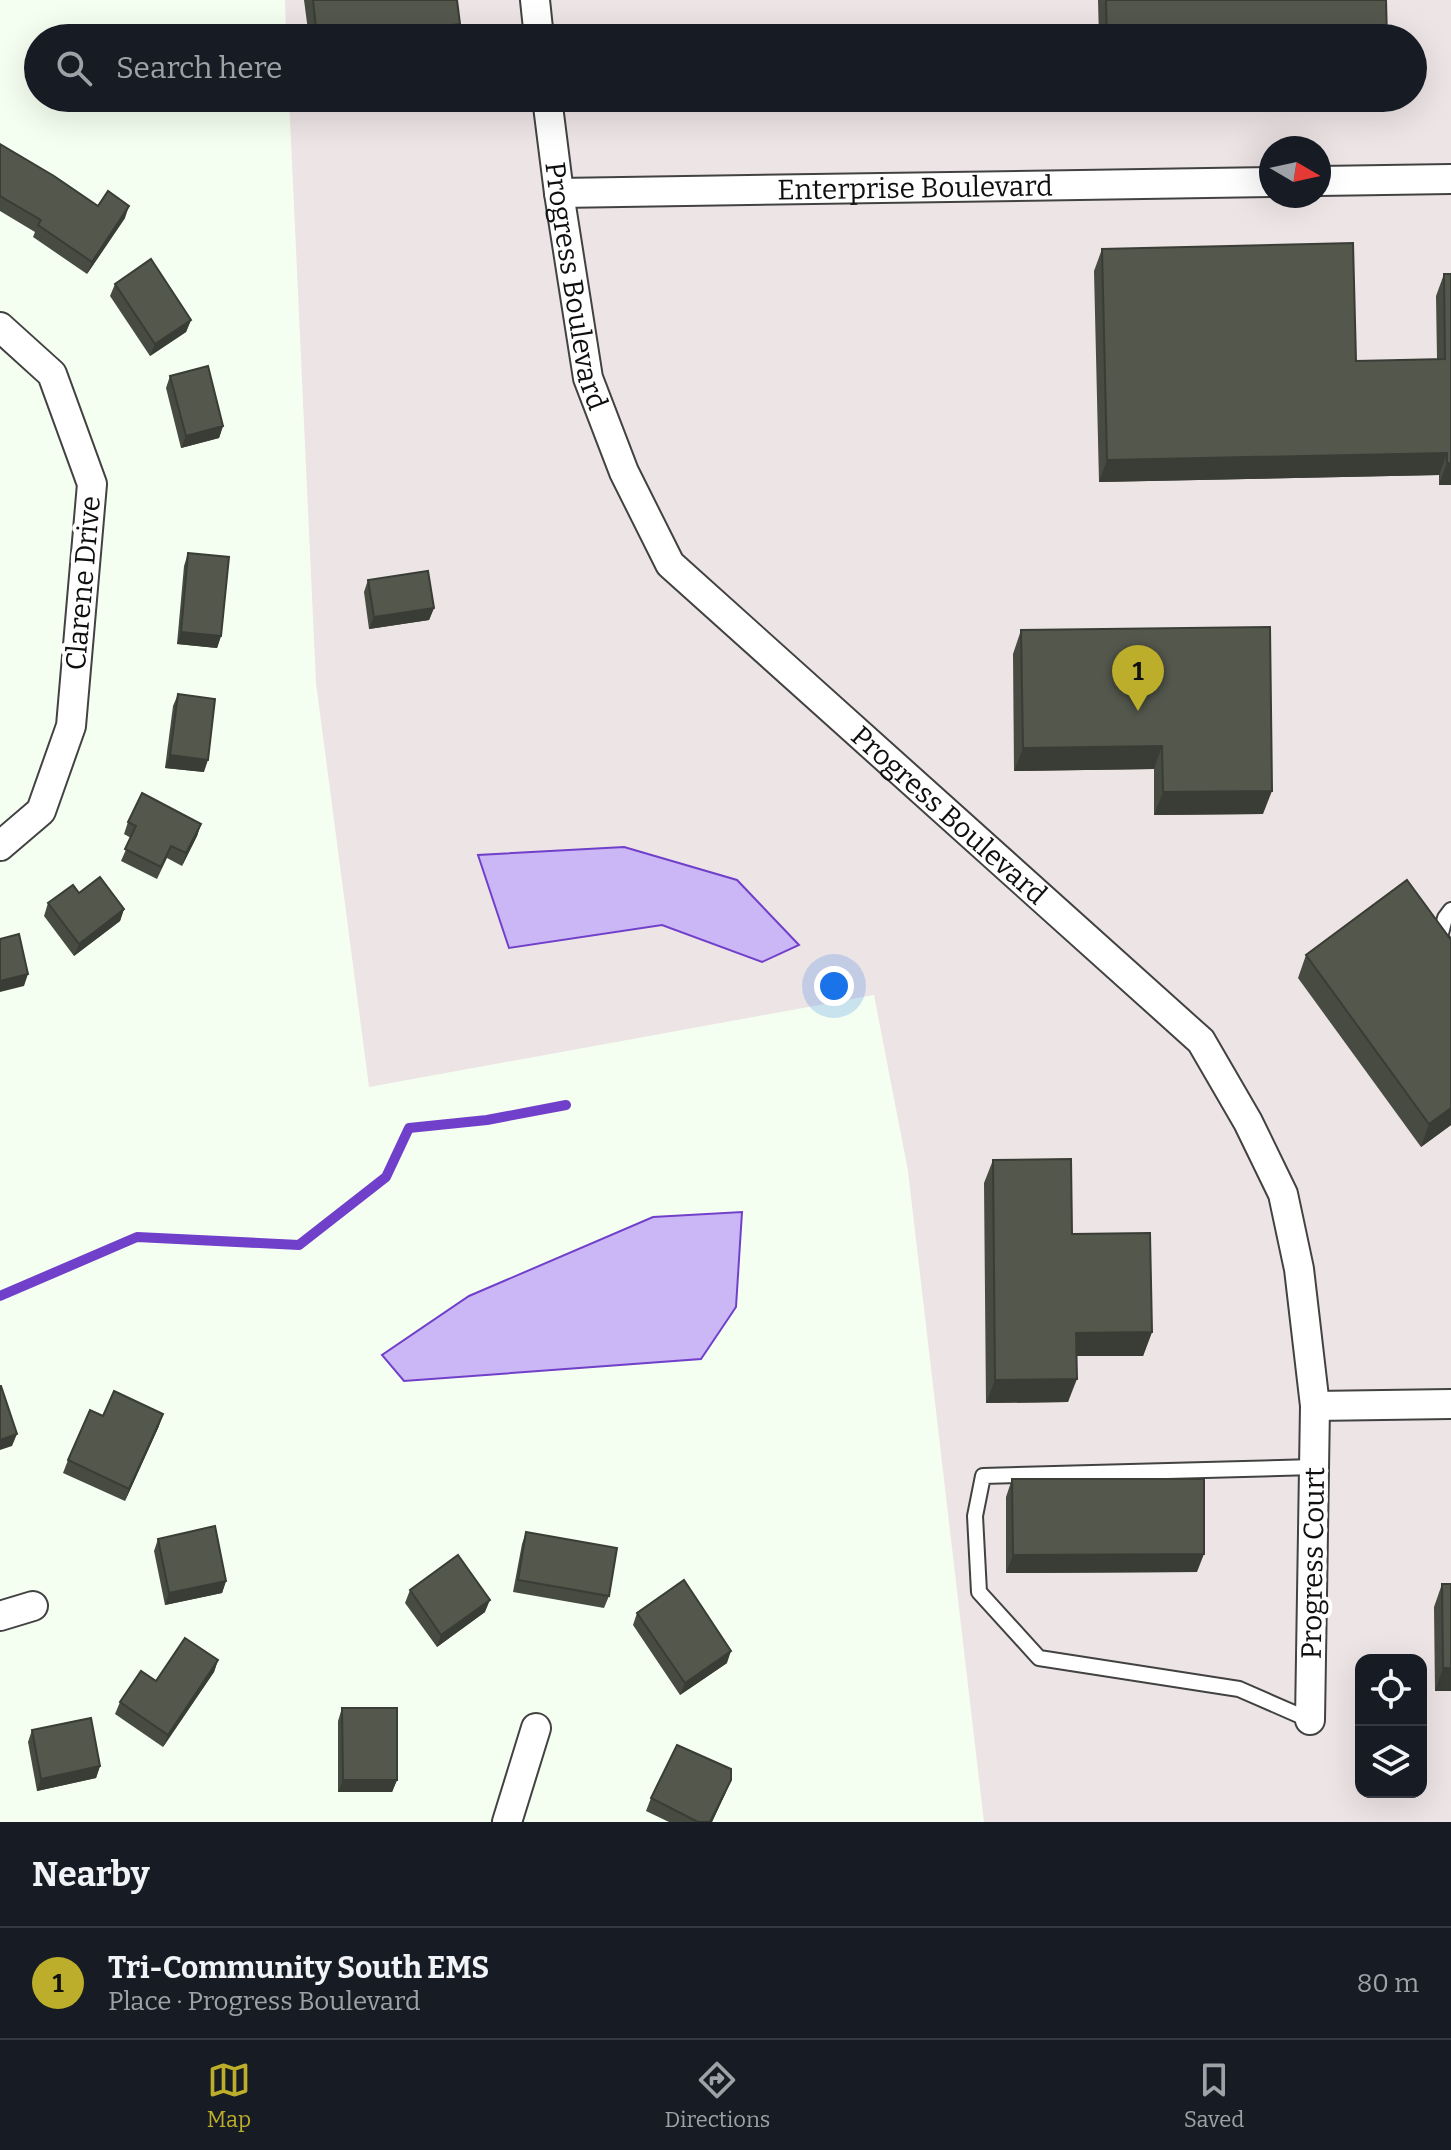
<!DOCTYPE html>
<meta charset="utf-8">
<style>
body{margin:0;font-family:Bitter,serif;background:#20242c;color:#f1f3f6}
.controls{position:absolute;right:24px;bottom:24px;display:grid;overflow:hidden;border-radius:16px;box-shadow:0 8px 32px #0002}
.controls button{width:72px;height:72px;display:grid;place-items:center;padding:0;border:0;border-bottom:2px solid #363941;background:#171b24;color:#f1f3f6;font:40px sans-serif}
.compass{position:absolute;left:1259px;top:136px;width:72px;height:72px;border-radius:50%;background:#171b24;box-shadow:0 8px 32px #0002;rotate:99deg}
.you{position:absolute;left:834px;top:986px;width:28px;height:28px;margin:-20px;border:6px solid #fff;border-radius:50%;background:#1a73e8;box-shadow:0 0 0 12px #1a73e833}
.badge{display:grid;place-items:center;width:52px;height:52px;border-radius:50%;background:#bcae2a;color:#111;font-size:26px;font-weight:700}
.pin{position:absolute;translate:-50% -66px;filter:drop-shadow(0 2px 4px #0008)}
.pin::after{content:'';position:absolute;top:42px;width:28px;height:24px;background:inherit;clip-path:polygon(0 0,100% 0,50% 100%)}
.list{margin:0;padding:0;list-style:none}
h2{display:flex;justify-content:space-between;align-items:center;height:104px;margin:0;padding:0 32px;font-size:34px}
h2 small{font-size:26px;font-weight:400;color:#9ea1a6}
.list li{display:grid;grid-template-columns:52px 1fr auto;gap:24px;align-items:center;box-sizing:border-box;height:112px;padding:0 32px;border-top:2px solid #363941}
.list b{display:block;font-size:30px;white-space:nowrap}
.list p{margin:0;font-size:26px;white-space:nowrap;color:#9ea1a6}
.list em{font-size:26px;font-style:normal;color:#9ea1a6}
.icon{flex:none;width:44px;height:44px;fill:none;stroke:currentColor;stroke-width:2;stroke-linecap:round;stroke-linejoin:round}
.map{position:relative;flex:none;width:1451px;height:1822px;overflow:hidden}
.search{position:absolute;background:#171b24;box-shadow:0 8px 32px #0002;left:24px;right:24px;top:24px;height:88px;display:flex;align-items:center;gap:20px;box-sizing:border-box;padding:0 28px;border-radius:44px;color:#9ea1a6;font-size:30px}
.sheet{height:216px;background:#171b24}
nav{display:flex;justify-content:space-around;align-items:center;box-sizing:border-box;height:112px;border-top:2px solid #363941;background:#171b24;font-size:22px;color:#9ea1a6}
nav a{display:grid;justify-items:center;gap:4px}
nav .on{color:#bcae2a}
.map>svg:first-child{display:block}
</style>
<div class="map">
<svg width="1451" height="1822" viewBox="0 0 1451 1822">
<rect width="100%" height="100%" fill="#f5fff1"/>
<path fill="#ede4e5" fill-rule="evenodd" d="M 285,0 L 1451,0 L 1451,1822 L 984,1822 L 908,1171 L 874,995 L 369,1087 L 316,683 L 289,98 L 1413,98 L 1413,38 L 286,38 ZM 1271,148 L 1319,148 L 1319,196 L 1271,196 ZM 1361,1660 L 1421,1660 L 1421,1792 L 1361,1792 Z"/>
<g fill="#cbb7f5" stroke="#7140ca" stroke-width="2">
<path d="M 624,847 L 737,880 L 799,945 L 762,962 L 662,925 L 509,948 L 478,855 Z"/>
<path d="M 742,1212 L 736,1307 L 701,1359 L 404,1381 L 382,1355 L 469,1296 L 653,1217 Z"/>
</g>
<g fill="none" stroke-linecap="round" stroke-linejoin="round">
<path stroke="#7140ca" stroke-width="10" d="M 0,1296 L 137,1237 L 299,1245 L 386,1177 L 409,1128 L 487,1120 L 566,1105"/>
<defs>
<g id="service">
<path d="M 1451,910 L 1445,918 L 1440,937 L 1451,953"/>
<path d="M 1310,1720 L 1239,1689 L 1039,1658 L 979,1592 L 975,1516 L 983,1476 L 1314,1467"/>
</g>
<g id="minor">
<path d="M 535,0 L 539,38"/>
<path id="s1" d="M 547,98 L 559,193 L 588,378 L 624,472 L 670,564 L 1201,1041 L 1248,1122 L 1283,1194 L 1299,1269 L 1315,1406 L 1310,1720"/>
<path d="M 1319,181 L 1451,179"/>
<path id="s2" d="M 559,193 L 1271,182"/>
<path d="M 0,327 L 52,374 L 92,484 L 71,726 L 41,811 L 0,846"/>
<path d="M 1315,1406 L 1451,1404"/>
<path d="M 0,1616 L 33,1606"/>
<path d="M 507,1822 L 536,1728"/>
</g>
</defs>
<use href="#service" stroke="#424242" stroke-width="18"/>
<use href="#minor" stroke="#424242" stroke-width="32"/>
<use href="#service" stroke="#fff" stroke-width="14"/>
<use href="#minor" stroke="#fff" stroke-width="28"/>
</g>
<g fill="#474b41">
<path d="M 304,0 L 457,0 L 455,38 L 309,38 Z"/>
<path d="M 1098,0 L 1386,0 L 1387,38 L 1099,38 Z"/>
<path d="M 0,144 L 98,206 L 125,218 L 87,274 L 33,237 L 35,232 L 0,211 Z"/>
<path d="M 1102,249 L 1356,361 L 1437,359 L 1436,296 L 1444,274 L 1451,274 L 1451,485 L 1439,485 L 1439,475 L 1099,482 L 1094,271 Z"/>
<path d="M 115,284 L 191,320 L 186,332 L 150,356 L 110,296 Z"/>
<path d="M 170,376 L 223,426 L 219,438 L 181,448 L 166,388 Z"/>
<path d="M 188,553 L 221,636 L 217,648 L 177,644 L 184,566 Z"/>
<path d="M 368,580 L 434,608 L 429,620 L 369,629 L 364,592 Z"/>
<path d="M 1021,630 L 1263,814 L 1154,815 L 1154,769 L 1014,771 L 1013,654 Z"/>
<path d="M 178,694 L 204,772 L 165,768 L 173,706 Z"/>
<path d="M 128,822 L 201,824 L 197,836 L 182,866 L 167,858 L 157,879 L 121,861 L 131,838 L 124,834 Z"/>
<path d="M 79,893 L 124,909 L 120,921 L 74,956 L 44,916 L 48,903 Z"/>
<path d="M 1451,940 L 1451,1125 L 1421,1147 L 1298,978 L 1306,955 Z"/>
<path d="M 993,1160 L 1152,1332 L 1143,1356 L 1076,1356 L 1068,1402 L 986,1403 L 984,1183 Z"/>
<path d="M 103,1416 L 159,1426 L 125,1501 L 63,1473 L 68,1460 Z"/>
<path d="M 1012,1479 L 1197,1572 L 1006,1573 L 1006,1497 Z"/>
<path d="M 526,1532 L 609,1596 L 604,1608 L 513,1592 L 522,1544 Z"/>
<path d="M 158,1539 L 226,1581 L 222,1593 L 165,1605 L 154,1551 Z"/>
<path d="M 1442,1584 L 1451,1691 L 1435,1691 L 1434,1607 Z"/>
<path d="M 410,1590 L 485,1612 L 437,1647 L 405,1603 Z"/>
<path d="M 637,1613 L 727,1663 L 680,1695 L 633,1625 Z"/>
<path d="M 218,1660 L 214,1672 L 163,1747 L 115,1714 L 120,1702 L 156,1681 Z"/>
<path d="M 342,1708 L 397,1780 L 392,1792 L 338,1792 L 338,1721 Z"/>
<path d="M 32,1730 L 100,1766 L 96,1778 L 37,1791 L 28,1742 Z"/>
<path d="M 726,1792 L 712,1822 L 669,1822 L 646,1811 L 651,1798 Z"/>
</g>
<g fill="#3a3d35">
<path d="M 460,24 L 455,38 L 348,38 Z"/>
<path d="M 1320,36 L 1319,38 L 1225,38 Z"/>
<path d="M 129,206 L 125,218 L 87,274 L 92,262 Z"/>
<path d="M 191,320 L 186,332 L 150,356 L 155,344 Z"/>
<path d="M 223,426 L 219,438 L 181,448 L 186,436 Z"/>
<path d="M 1447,453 L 1439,475 L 1099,482 L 1107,460 Z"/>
<path d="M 1447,463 L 1451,463 L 1451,485 L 1439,485 Z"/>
<path d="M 434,608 L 429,620 L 369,629 L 374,617 Z"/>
<path d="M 181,632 L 221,636 L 217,648 L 177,644 Z"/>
<path d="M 1162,746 L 1154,769 L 1014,771 L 1023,748 Z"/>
<path d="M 170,755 L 208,760 L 204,772 L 165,768 Z"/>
<path d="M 1272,791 L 1263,814 L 1154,815 L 1163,792 Z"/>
<path d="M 201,824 L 197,836 L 182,866 L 186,853 Z"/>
<path d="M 124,909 L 120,921 L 74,956 L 79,944 Z"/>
<path d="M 28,974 L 24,986 L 0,992 L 0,981 Z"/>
<path d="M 1451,1108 L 1451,1125 L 1421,1147 L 1429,1124 Z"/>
<path d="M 1152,1332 L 1143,1356 L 1068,1356 L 1076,1333 Z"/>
<path d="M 1077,1379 L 1068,1402 L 986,1403 L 995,1380 Z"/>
<path d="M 163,1414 L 159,1426 L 125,1501 L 129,1489 Z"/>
<path d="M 17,1434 L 12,1446 L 0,1450 L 0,1440 Z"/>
<path d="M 1204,1554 L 1197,1572 L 1006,1573 L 1013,1555 Z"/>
<path d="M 226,1581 L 222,1593 L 165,1605 L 169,1593 Z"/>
<path d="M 490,1600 L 485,1612 L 437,1647 L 441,1635 Z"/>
<path d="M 731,1651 L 727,1663 L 680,1695 L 685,1683 Z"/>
<path d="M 218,1660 L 214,1672 L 163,1747 L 168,1735 Z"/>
<path d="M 1443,1668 L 1451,1668 L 1451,1691 L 1435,1691 Z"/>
<path d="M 100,1766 L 96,1778 L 37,1791 L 41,1779 Z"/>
<path d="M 343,1780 L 397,1780 L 392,1792 L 338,1792 Z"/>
<path d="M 731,1780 L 726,1792 L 712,1822 L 710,1822 Z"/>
</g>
<g fill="#53574c" stroke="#3a3d35" stroke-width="2">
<path d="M 313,0 L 457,0 L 460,24 L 348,38 L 317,38 Z"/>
<path d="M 1106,0 L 1386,0 L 1387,38 L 1320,38 L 1320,36 L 1225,38 L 1107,38 Z"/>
<path d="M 0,144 L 54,176 L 98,206 L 108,191 L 129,206 L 92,262 L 38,225 L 41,220 L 0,196 Z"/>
<path d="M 1353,243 L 1356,361 L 1445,359 L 1444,274 L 1451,274 L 1451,463 L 1447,463 L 1447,453 L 1107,460 L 1102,249 Z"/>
<path d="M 151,259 L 191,320 L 155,344 L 115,284 Z"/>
<path d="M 208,366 L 223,426 L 186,436 L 170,376 Z"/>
<path d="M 188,553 L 229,557 L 221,636 L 181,632 Z"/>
<path d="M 428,571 L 434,608 L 374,617 L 368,580 Z"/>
<path d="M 1270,627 L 1272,791 L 1163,792 L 1162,746 L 1023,748 L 1021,630 Z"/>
<path d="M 178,694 L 215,699 L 208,760 L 170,755 Z"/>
<path d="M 142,793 L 201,824 L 186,853 L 171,846 L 161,867 L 125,849 L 136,826 L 128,822 Z"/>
<path d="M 100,877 L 124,909 L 79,944 L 48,903 L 73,885 L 79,893 Z"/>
<path d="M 1407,880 L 1451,940 L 1451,1108 L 1429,1124 L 1306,955 Z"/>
<path d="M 19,934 L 28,974 L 0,981 L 0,939 Z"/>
<path d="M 1071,1159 L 1072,1234 L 1150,1233 L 1152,1332 L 1076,1333 L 1077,1379 L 995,1380 L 993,1160 Z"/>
<path d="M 0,1386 L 1,1386 L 17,1434 L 0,1440 Z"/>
<path d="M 114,1391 L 163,1414 L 129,1489 L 68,1460 L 90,1410 L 103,1416 Z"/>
<path d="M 1012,1479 L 1204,1479 L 1204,1554 L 1013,1555 Z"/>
<path d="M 215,1526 L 226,1581 L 169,1593 L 158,1539 Z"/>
<path d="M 526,1532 L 617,1548 L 609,1596 L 518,1580 Z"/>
<path d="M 458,1555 L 490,1600 L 441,1635 L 410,1590 Z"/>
<path d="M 684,1580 L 731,1651 L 685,1683 L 637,1613 Z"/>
<path d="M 1442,1584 L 1451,1584 L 1451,1668 L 1443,1668 Z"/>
<path d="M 185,1638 L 218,1660 L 168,1735 L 120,1702 L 141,1671 L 156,1681 Z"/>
<path d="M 342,1708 L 397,1708 L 397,1780 L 343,1780 Z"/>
<path d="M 91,1718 L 100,1766 L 41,1779 L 32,1730 Z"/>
<path d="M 677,1745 L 731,1769 L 731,1780 L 710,1822 L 698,1822 L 651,1798 Z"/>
</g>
<g text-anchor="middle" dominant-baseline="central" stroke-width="8" stroke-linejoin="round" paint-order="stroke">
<g font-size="28" fill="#0f0f0f" stroke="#fff">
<text stroke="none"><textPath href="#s2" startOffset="356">Enterprise Boulevard</textPath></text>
<text stroke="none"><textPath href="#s1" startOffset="190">Progress Boulevard</textPath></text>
<text transform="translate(83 583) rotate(-85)">Clarene Drive</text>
<text stroke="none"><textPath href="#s1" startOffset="862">Progress Boulevard</textPath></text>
<text transform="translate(1313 1563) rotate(-89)">Progress Court</text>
</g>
</g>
</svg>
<div class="controls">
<button><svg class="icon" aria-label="locate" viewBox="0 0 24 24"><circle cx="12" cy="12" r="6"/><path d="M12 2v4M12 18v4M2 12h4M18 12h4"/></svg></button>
<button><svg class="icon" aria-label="layers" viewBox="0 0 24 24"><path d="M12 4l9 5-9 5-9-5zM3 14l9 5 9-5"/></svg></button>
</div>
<svg class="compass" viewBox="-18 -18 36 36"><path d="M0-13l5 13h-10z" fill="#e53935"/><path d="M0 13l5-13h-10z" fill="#9ea1a6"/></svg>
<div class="you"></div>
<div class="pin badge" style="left:1138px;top:711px">1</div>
<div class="search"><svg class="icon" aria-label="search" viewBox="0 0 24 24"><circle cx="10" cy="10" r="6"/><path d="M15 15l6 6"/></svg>Search here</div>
</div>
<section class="sheet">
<h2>Nearby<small></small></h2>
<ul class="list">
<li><span class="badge">1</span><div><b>Tri-Community South EMS</b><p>Place · Progress Boulevard</p></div><em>80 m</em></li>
</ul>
</section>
<nav>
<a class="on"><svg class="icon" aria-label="map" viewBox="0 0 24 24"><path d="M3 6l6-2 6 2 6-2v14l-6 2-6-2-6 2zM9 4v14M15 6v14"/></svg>Map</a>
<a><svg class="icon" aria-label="directions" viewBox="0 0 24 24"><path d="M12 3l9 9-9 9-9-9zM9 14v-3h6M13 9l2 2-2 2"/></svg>Directions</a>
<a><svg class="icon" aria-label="saved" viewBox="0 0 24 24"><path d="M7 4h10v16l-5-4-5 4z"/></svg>Saved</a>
</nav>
